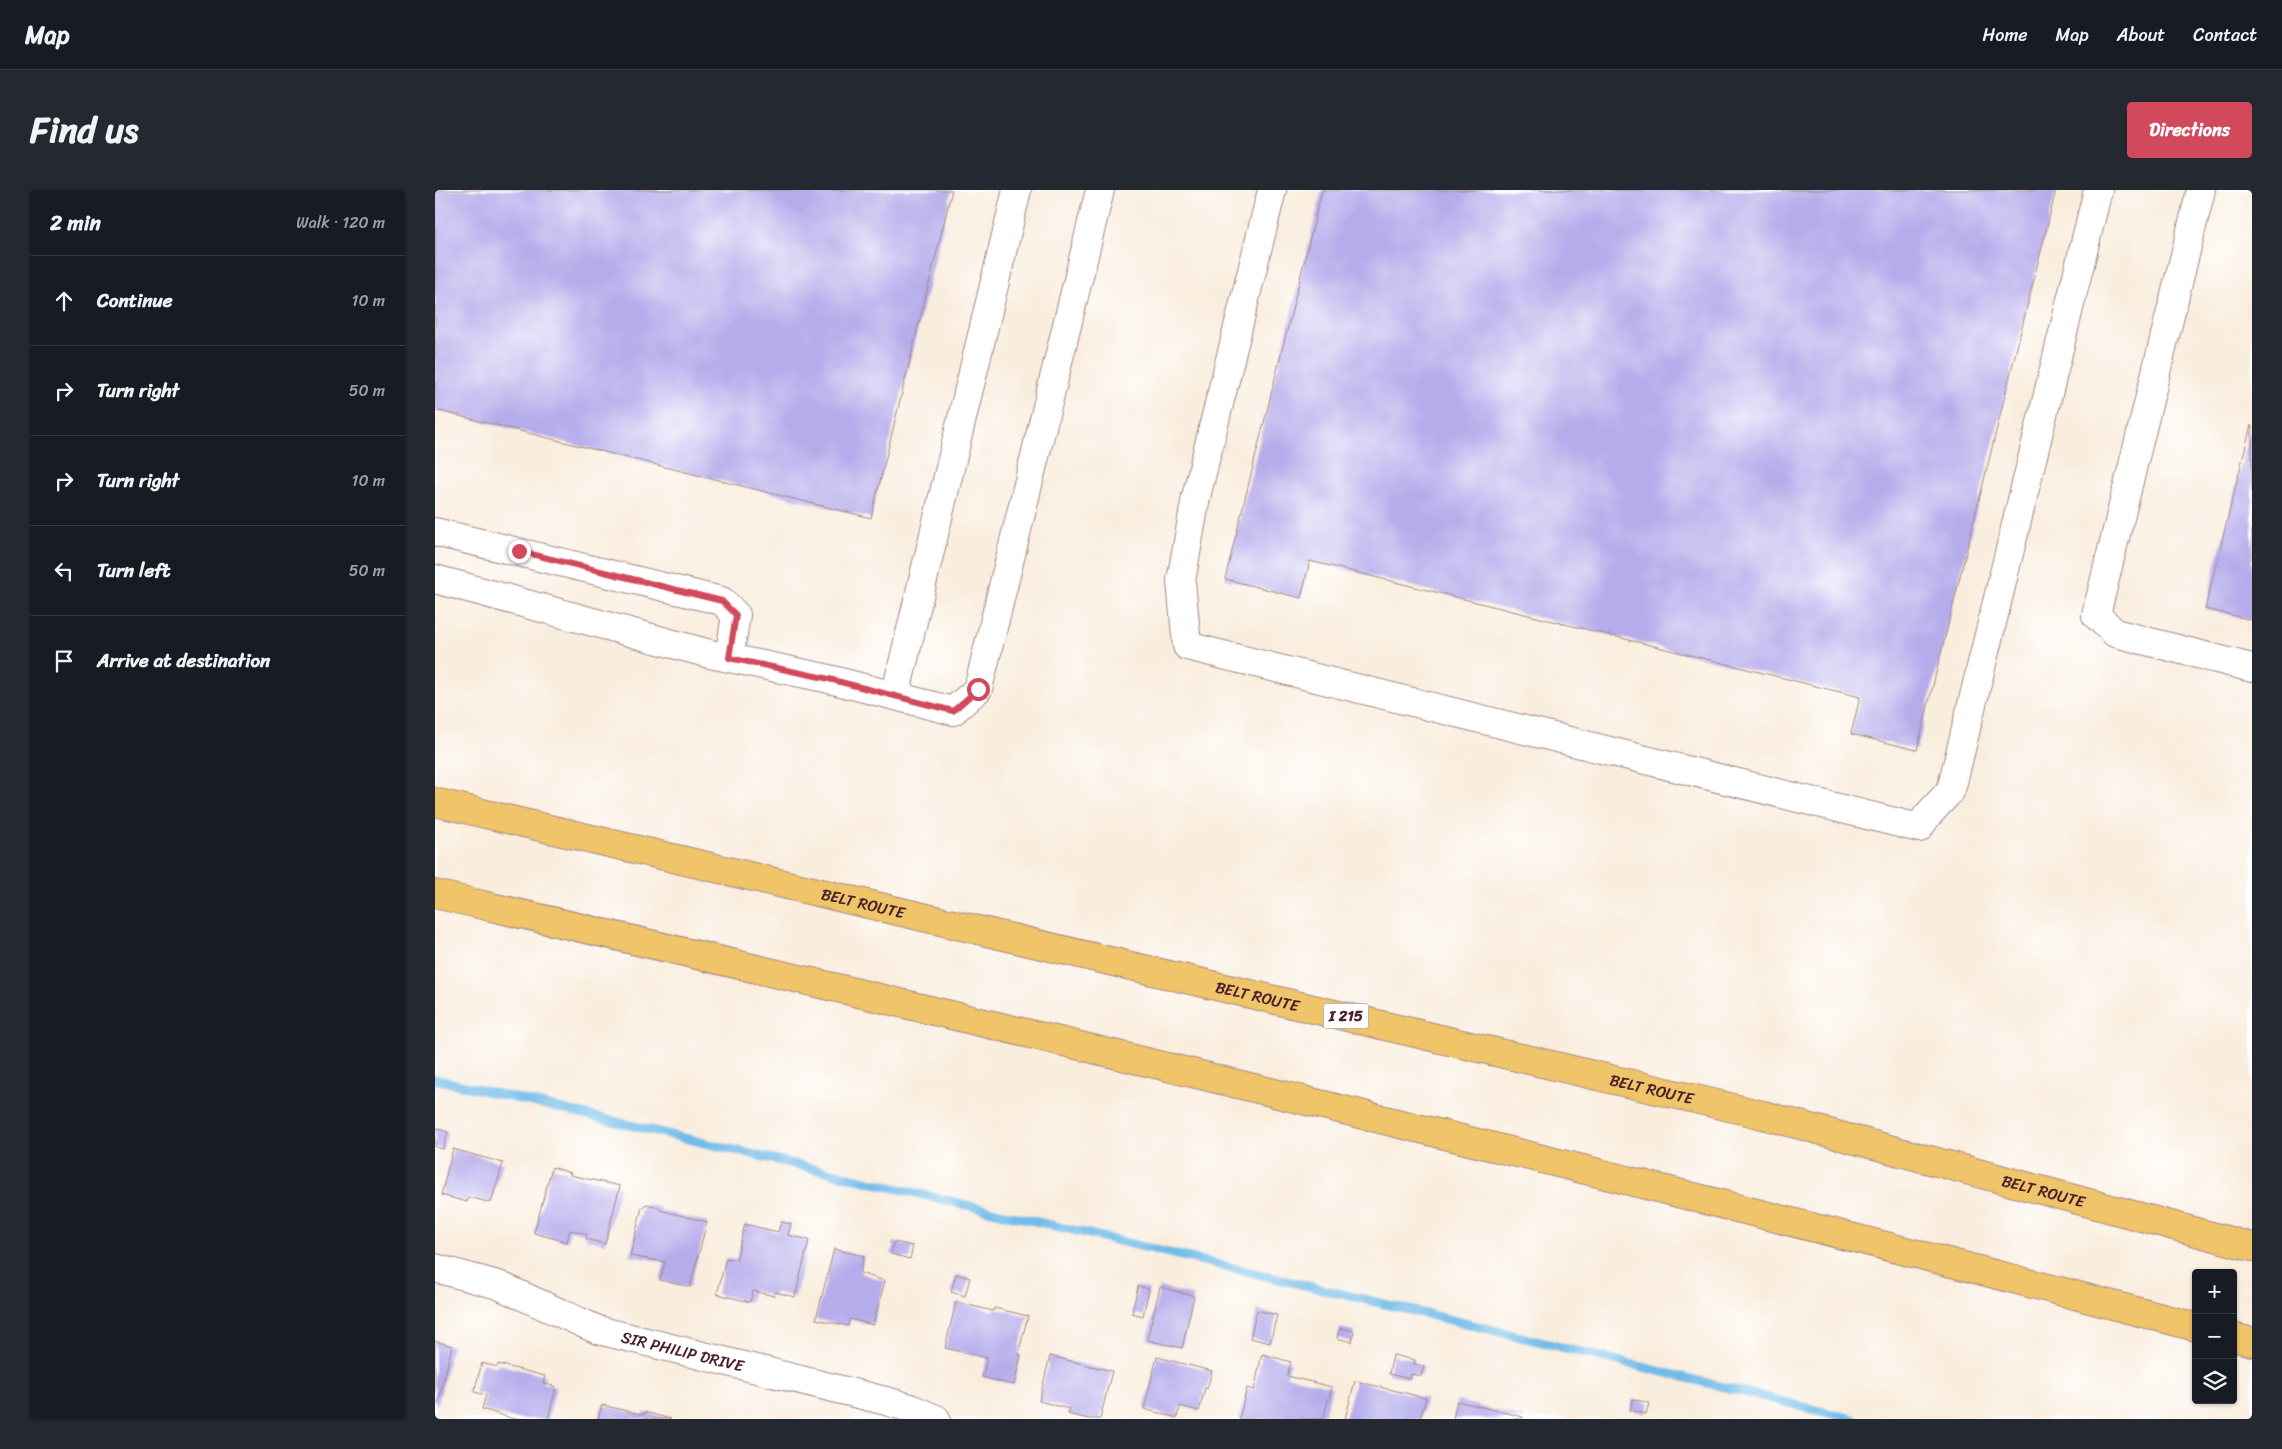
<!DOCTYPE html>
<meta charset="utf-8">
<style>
body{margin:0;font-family:Sriracha,sans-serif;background:#242831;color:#f1f3f6}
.controls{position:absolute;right:15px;bottom:15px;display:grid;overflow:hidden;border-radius:5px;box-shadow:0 1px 4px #0004}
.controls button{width:45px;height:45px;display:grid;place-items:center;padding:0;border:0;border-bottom:1px solid #363941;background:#171b24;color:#f1f3f6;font:25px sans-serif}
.stop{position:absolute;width:15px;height:15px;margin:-11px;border:4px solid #d1495b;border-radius:50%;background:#fff}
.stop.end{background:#d1495b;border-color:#fff;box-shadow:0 1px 5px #0008}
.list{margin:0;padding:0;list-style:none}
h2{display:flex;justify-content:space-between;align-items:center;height:65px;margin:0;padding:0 20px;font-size:21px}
h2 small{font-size:16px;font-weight:400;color:#9ea1a6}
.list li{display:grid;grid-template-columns:32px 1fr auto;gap:15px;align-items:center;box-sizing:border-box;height:90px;padding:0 20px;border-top:1px solid #363941}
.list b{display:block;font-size:19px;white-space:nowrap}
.list em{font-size:16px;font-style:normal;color:#9ea1a6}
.icon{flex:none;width:28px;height:28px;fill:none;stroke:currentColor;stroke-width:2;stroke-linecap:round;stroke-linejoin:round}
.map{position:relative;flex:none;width:1817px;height:1229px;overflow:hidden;border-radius:5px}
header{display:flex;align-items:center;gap:30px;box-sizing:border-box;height:70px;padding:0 25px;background:#171b24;border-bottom:1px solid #363941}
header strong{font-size:24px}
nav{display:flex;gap:28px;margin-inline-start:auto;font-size:18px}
.intro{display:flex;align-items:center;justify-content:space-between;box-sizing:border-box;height:120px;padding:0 30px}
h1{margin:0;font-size:35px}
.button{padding:12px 22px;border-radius:5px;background:#d1495b;color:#fff;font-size:18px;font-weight:700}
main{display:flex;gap:30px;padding:0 30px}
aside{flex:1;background:#171b24;border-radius:5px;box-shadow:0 1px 4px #0004}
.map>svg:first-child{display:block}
</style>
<header>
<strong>Map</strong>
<nav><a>Home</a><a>Map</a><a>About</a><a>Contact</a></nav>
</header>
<div class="intro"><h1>Find us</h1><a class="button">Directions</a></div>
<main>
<aside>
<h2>2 min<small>Walk · 120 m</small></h2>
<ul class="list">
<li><svg class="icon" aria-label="ahead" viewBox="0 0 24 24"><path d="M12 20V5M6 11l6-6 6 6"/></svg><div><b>Continue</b></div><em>10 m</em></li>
<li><svg class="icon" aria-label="right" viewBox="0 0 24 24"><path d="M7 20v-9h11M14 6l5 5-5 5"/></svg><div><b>Turn right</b></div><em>50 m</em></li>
<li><svg class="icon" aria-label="right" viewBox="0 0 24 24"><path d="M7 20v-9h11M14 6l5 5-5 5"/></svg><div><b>Turn right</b></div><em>10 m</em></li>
<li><svg class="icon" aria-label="left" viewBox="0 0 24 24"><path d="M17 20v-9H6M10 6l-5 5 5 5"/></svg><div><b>Turn left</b></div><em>50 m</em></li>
<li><svg class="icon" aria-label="arrive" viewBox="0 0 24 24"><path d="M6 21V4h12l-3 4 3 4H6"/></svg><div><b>Arrive at destination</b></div></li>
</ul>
</aside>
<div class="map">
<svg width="1817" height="1229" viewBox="0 0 1817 1229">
<rect width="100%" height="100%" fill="#fff"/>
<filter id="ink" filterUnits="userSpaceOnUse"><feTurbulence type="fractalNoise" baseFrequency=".02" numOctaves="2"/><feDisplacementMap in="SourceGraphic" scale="10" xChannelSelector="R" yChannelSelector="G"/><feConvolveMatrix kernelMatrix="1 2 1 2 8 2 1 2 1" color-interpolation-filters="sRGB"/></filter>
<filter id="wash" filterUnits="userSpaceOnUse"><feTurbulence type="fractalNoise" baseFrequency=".0096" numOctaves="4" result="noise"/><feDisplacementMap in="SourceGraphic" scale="20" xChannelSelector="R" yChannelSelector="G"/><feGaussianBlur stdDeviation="1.12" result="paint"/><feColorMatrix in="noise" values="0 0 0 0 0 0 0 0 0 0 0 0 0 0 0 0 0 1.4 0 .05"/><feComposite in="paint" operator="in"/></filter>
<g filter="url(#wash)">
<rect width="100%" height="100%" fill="#f9eddd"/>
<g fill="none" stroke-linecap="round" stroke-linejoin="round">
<path stroke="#6fbbe8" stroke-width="9" d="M 0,889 L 1025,1132 L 1418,1229"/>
</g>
<g id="blocks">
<g fill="#b5aceb">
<path d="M 0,0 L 517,0 L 436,328 L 0,220 Z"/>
<path d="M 887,0 L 1621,0 L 1482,560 L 1416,544 L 1425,507 L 875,371 L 866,408 L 790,389 Z"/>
<path d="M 1816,235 L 1817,236 L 1817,430 L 1770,419 Z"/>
<path d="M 0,938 L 13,942 L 8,959 L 0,957 Z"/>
<path d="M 18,959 L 68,973 L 56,1013 L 34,1007 L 32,1012 L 6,1005 Z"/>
<path d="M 117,977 L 136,983 L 135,985 L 185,996 L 170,1054 L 151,1049 L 152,1044 L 135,1040 L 132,1052 L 99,1043 Z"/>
<path d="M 212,1014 L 224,1017 L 225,1020 L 272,1032 L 255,1097 L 225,1090 L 230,1072 L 195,1066 L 207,1017 Z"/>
<path d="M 346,1032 L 356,1034 L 353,1045 L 374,1050 L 360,1107 L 340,1102 L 339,1106 L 318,1101 L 315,1112 L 282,1104 L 291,1068 L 301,1070 L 310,1034 L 343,1042 Z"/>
<path d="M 459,1052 L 478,1056 L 475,1069 L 456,1064 Z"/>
<path d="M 399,1059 L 429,1066 L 425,1083 L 450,1091 L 438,1135 L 415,1129 L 413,1136 L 381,1129 Z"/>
<path d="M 521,1084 L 535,1088 L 530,1106 L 516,1102 Z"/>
<path d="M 703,1096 L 714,1099 L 708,1126 L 697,1123 Z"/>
<path d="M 725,1097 L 759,1106 L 747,1158 L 712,1150 Z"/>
<path d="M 521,1112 L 558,1121 L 559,1118 L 593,1126 L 583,1164 L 586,1165 L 579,1195 L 547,1187 L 552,1168 L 510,1158 Z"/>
<path d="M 822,1120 L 842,1125 L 835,1153 L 815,1148 Z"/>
<path d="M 905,1138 L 919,1141 L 917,1152 L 902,1148 Z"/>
<path d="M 0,1151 L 17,1156 L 3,1214 L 0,1213 Z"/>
<path d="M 827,1164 L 856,1172 L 852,1186 L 897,1197 L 888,1229 L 804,1229 L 812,1198 L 819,1200 Z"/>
<path d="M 958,1165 L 980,1170 L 979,1174 L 989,1176 L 986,1186 L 976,1184 L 975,1189 L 954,1184 Z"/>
<path d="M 615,1166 L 677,1181 L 665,1229 L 654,1229 L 633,1224 L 634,1219 L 604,1211 Z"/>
<path d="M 722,1167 L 777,1181 L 772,1199 L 770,1198 L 764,1221 L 745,1216 L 742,1228 L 709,1219 Z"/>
<path d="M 47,1173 L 62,1177 L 63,1174 L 110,1186 L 108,1193 L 121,1197 L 113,1229 L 79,1229 L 47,1219 L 51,1205 L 39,1202 Z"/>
<path d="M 920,1191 L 991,1208 L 985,1229 L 910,1229 Z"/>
<path d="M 1198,1209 L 1214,1213 L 1211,1224 L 1195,1220 Z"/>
<path d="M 1022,1211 L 1088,1227 L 1087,1229 L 1018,1229 Z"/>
<path d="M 167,1215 L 209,1225 L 209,1222 L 236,1229 L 163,1229 Z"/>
</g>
</g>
</g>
<g filter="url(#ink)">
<use href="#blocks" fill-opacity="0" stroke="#a28684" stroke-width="1"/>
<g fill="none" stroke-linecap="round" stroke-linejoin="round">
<defs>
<g id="minor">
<path d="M 837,0 L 761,307 L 746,391 L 752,456 L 1484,638 L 1492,626 L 1516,600 L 1663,0"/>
<path d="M 1766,0 L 1661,425 L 1680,443 L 1817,478"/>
<path d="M 0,342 L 287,411 L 301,425 L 294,468"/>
<path d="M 0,389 L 275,464 L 390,488 L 518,521 L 543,499 L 665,0"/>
<path d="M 460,506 L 582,0"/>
<path id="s1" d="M 0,1078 L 63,1095 L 163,1140 L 451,1211 L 475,1218 L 501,1229"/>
</g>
<g id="highway">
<path id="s2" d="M 0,612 L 1328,925 L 1817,1057"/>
<path d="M 0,704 C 589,840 1177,982 1761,1137"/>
<path d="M 1798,1147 L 1817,1152"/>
</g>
</defs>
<use href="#minor" stroke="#a28684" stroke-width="30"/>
<use href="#highway" stroke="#a28684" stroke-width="30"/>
<use href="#minor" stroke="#fff" stroke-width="28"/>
<use href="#highway" stroke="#f0c469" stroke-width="28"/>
</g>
</g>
<g fill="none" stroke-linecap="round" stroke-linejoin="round" filter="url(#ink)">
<path stroke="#d1495b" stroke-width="6" d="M 84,361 L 287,411 L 301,425 L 294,468 L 390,488 L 518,521 L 543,499"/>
</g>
<g text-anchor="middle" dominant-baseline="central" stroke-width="4" stroke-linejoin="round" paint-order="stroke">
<rect fill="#fff" stroke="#80626b" stroke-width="1" x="888.5" y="813.5" width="45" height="25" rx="4"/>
<g font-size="15" font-weight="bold" fill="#4a1f2b">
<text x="911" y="826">I 215</text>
</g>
<g font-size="16" fill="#4a1f2b" stroke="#fff">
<text stroke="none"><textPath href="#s2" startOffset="440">BELT ROUTE</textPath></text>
<text stroke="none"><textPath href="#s2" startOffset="845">BELT ROUTE</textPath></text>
<text stroke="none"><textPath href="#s2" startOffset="1250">BELT ROUTE</textPath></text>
<text stroke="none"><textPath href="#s2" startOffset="1655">BELT ROUTE</textPath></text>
<text stroke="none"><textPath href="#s1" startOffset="262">SIR PHILIP DRIVE</textPath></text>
</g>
</g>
</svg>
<div class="controls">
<button>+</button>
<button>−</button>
<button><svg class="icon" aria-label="layers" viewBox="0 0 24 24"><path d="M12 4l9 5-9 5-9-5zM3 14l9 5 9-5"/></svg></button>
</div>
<div class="stop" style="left:543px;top:499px"></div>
<div class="stop end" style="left:84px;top:361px"></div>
</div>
</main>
